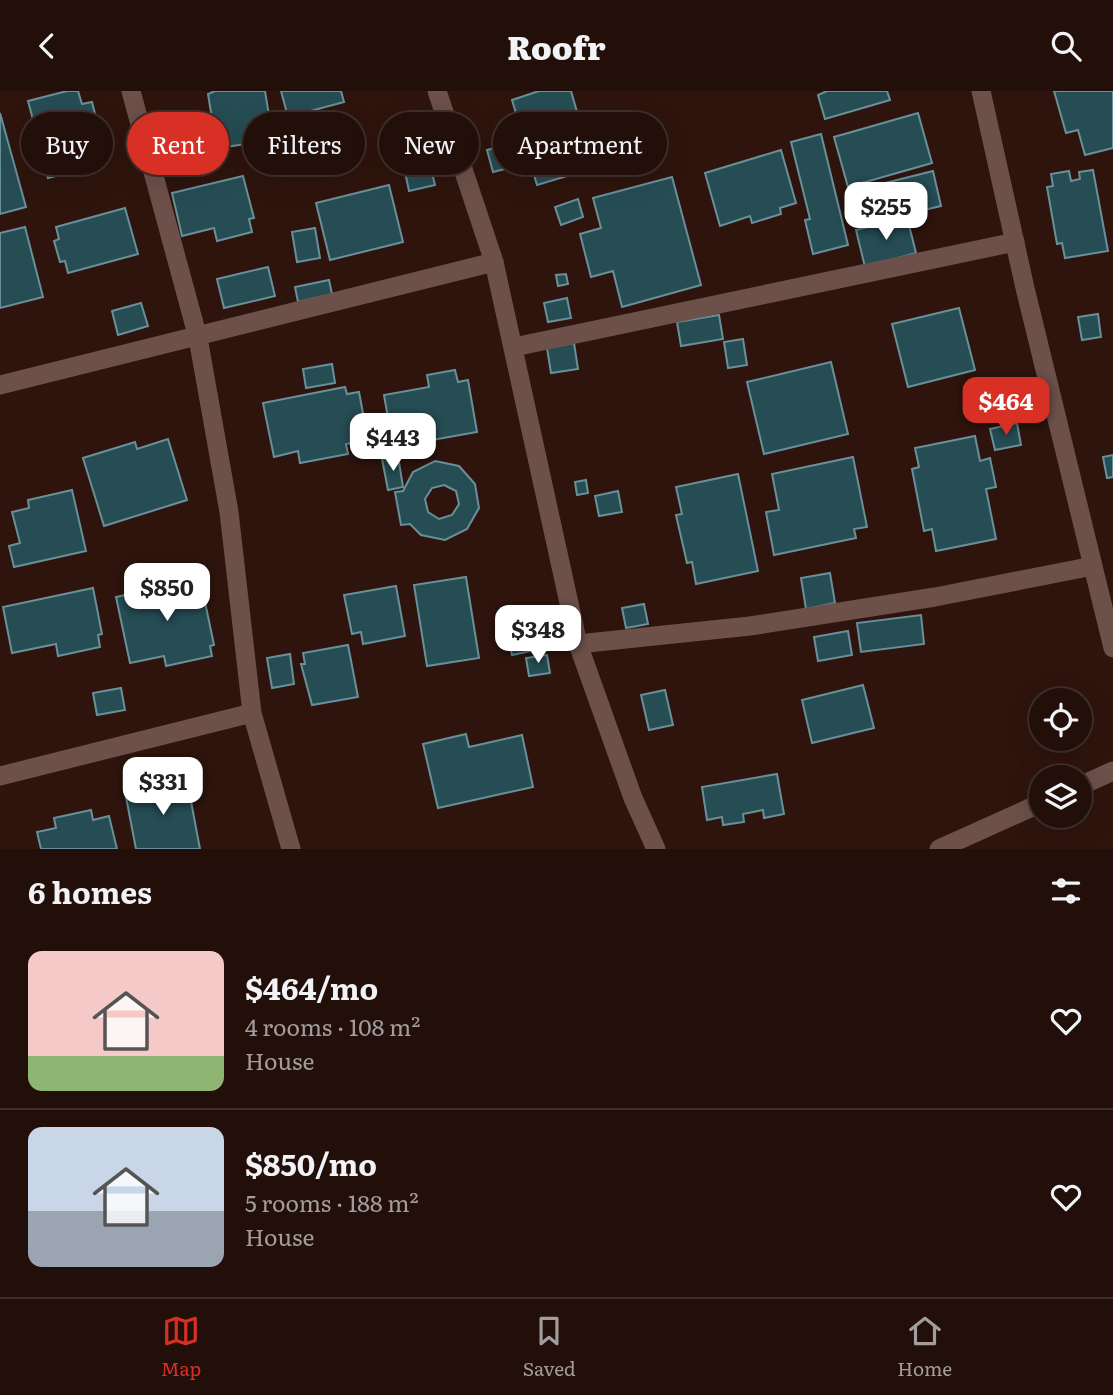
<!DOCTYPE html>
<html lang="en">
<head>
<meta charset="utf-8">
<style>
  :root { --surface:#220f0a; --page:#2e1d18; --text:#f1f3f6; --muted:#a29c9c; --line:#3f2f2b; --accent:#d93025 }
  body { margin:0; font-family:Literata,serif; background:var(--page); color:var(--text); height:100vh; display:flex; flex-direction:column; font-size:26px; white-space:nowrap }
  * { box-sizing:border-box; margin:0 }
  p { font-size:23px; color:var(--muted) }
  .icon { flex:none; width:38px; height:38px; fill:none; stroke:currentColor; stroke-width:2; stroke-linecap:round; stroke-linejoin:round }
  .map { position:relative; height:758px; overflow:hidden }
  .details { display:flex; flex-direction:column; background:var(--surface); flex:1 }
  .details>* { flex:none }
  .banner { position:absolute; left:21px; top:21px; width:700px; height:63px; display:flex; gap:14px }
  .controls { position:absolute; left:1029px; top:597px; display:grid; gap:14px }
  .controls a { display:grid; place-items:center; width:63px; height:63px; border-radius:50%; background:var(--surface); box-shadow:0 7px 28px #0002,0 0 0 2px var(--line); font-size:35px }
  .price { position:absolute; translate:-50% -60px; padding:0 16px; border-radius:14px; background:#fff; color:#222; font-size:23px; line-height:46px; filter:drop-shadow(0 2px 4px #0008) }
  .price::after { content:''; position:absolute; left:50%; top:42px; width:21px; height:16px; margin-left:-10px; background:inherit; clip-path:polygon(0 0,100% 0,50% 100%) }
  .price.active { background:var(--accent); color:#fff }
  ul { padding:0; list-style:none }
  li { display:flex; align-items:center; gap:21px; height:175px; padding:0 28px }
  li+li { border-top:2px solid var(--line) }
  li span { display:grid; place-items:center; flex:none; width:196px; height:140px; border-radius:14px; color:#555 }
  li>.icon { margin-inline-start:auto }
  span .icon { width:84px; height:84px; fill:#fffc; stroke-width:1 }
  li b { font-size:30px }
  h2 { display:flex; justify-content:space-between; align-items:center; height:84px; padding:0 28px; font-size:30px }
  .pill { padding:0 24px; border-radius:32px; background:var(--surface); box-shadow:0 7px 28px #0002,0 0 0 2px var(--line); font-size:24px; line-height:63px }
  .pill.active { background:var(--accent); color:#fff }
  header { display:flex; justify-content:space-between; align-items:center; height:91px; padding:0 28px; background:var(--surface); font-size:32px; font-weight:800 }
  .tabs { display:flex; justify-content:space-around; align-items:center; height:98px; border-top:2px solid var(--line); background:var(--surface); font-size:19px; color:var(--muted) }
  .tabs a { display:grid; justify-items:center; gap:4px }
  .tabs .active { color:var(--accent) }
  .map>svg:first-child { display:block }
  .building { fill:#264c54; stroke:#699099; stroke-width:2; fill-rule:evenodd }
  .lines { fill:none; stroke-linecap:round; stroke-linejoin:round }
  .minor { stroke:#6c5049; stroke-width:19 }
</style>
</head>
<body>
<header><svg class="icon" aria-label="back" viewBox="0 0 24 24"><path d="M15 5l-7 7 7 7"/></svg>Roofr<svg class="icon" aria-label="search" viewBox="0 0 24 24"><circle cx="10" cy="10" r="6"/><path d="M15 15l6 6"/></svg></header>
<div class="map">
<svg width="1113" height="758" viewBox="0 0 1113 758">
  <rect width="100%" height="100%" fill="#2e140d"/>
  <g class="building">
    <path d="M67,0H78L82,13L92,11L103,54L93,57L98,74L48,87L44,71L33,73L24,39L35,36L28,10Z"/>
    <path d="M215,0H265L273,49L225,56L222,38L214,40L208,3Z"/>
    <path d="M281,0H341L344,11L288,26Z"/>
    <path d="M539,0H571L577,21L566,25L574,51L588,47L597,76L537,94L528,64L538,61L531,36L521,39L512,9Z"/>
    <path d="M827,0H887L890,9L825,28L818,4Z"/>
    <path d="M1054,0H1113V57L1085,64L1078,39L1066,42Z"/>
    <path d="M0,22L26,116L0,123Z"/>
    <path d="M918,22L932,72L848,96L834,46Z"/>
    <path d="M821,43L848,154L813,163L805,129L810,128L791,51Z"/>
    <path d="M507,54L513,76L493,81L487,59Z"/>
    <path d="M781,59L796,112L780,117L781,123L752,132L750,125L720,135L705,82Z"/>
    <path d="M427,61L435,94L409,100L402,67Z"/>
    <path d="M1093,79L1108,160L1065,167L1062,152L1057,153L1047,96L1053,95L1051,83L1069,80L1071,90L1080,88L1079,81Z"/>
    <path d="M933,80L941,115L857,135L849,101Z"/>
    <path d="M243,85L254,127L249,128L252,141L217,150L214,137L182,145L172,102Z"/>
    <path d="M672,86L701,194L622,216L613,180L591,186L580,143L601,137L593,107Z"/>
    <path d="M389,94L403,151L330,169L316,112Z"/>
    <path d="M578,108L583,126L561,134L555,116Z"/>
    <path d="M125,117L138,163L68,182L65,170L60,171L54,150L59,148L56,136Z"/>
    <path d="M907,126L916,162L865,176L856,139Z"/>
    <path d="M25,136L43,206L0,217V142Z"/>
    <path d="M315,137L320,167L297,171L292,141Z"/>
    <path d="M268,176L275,205L224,217L217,188Z"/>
    <path d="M566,183L568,193L558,195L556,184Z"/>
    <path d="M329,189L332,203L298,211L295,196Z"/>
    <path d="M567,207L571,227L548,231L544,212Z"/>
    <path d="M141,212L148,235L118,244L112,220Z"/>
    <path d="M959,217L975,279L908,296L892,233Z"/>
    <path d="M1098,223L1101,246L1082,249L1078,226Z"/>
    <path d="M719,224L723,248L681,255L677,231Z"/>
    <path d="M743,248L747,274L728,277L724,251Z"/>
    <path d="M574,252L578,278L551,282L547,257Z"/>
    <path d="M831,271L848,343L764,363L747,291Z"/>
    <path d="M332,273L335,292L306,297L303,278Z"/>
    <path d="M455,279L458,291L468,289L477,341L393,356L384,304L429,296L427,284Z"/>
    <path d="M345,296L347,303L359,301L368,349L346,353L348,363L300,372L298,360L274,366L263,312Z"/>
    <path d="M1017,332L1021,354L995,359L990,338Z"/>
    <path d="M975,345L980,370L990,367L996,396L986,398L996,448L936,460L932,438L924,440L912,378L919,376L915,357Z"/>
    <path d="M168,348L187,409L104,435L83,367L135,351L137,358Z"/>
    <path d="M1113,364V386L1107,387L1103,366Z"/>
    <path d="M398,365L403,396L388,399L382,368Z"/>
    <path d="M853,366L867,436L854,438L856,447L774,464L766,421L779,419L772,383Z"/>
    <path d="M435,370L459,375L475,393L479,417L467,438L445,449L421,444L410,433L401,434L395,401L403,400L413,381ZM444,394L456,400L459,413L452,424L439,428L428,421L425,408L432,397Z"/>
    <path d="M738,383L758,480L696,493L692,471L687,472L676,424L682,423L676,396Z"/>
    <path d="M586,389L588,402L577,404L575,391Z"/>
    <path d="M72,399L86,460L14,476L9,455L20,452L12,421L29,417L28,409Z"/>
    <path d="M618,400L622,421L599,425L595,405Z"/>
    <path d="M830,482L835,512L806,518L801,487Z"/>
    <path d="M466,486L479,567L427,575L414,494Z"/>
    <path d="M200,487L214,554L210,555L212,565L166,575L164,565L130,572L116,506Z"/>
    <path d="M396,495L405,545L363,553L361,541L352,543L344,504Z"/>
    <path d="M93,497L102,543L98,544L100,556L58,565L56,553L12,562L3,516Z"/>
    <path d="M644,513L648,533L626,537L622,517Z"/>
    <path d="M538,524L545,557L512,564L505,532Z"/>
    <path d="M921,524L924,553L861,561L857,532Z"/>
    <path d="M848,540L852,564L818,570L814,546Z"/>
    <path d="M348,554L358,606L312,614L301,573H305L303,562Z"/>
    <path d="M290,563L294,593L272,597L267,567Z"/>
    <path d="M547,564L550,582L529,585L526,567Z"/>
    <path d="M863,594L874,637L812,652L802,609Z"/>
    <path d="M121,597L125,619L97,624L93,602Z"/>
    <path d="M665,599L673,634L649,639L641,604Z"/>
    <path d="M466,643L469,656L522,644L533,696L438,717L423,653Z"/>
    <path d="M777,683L784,723L764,727L763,719L743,723L744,731L723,734L722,726L707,729L702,696Z"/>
    <path d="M187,689L200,758H136L125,701Z"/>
    <path d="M91,719L93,729L109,725L117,758H41L37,741L56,737L54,727Z"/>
  </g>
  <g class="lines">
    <g class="minor">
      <path d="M131,0L198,247L229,421L252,622L291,758"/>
      <path d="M437,0L494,171L578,553L633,707L656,758"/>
      <path d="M981,0L1025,197L1113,557"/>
      <path d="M514,256L1015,151"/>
      <path d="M0,294L494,171"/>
      <path d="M578,553L750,535L935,506L1093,475"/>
      <path d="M0,685L252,622"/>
      <path d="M1080,695L1113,680"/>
      <path d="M939,758L1041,712"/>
    </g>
  </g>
</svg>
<div class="controls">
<a><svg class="icon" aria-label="locate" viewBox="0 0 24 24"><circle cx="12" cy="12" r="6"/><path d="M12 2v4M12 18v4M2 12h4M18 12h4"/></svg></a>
<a><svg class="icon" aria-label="layers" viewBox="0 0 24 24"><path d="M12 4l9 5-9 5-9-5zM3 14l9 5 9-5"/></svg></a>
</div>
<b class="price" style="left:886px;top:151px">$255</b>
<b class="price active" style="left:1006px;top:346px">$464</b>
<b class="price" style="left:393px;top:382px">$443</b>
<b class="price" style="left:167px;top:532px">$850</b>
<b class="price" style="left:538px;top:574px">$348</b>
<b class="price" style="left:163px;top:726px">$331</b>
<div class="banner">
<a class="pill">Buy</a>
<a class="pill active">Rent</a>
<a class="pill">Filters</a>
<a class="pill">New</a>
<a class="pill">Apartment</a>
</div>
</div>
<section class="details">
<h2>6 homes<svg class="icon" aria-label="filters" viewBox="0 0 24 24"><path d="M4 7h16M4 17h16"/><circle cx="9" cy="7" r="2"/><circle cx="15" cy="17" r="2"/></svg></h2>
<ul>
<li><span style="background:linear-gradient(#f6c9c9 75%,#8fb573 0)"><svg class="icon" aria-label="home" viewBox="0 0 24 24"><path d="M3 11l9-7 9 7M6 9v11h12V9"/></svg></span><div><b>$464/mo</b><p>4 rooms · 108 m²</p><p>House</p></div><svg class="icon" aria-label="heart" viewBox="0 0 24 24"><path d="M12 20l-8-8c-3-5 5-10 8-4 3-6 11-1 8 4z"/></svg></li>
<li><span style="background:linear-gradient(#c9d6e8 60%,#9aa5b1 0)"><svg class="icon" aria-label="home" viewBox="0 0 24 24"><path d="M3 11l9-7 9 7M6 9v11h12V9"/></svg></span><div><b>$850/mo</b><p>5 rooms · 188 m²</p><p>House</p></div><svg class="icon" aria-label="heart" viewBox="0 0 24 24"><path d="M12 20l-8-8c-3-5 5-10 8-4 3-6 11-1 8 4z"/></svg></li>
</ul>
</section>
<nav class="tabs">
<a class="active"><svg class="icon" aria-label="map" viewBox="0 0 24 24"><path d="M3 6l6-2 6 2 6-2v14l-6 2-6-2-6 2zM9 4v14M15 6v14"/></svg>Map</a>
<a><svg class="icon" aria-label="saved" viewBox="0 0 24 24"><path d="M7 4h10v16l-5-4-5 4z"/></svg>Saved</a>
<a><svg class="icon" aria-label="home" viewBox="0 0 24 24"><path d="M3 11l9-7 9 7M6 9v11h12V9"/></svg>Home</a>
</nav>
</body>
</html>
